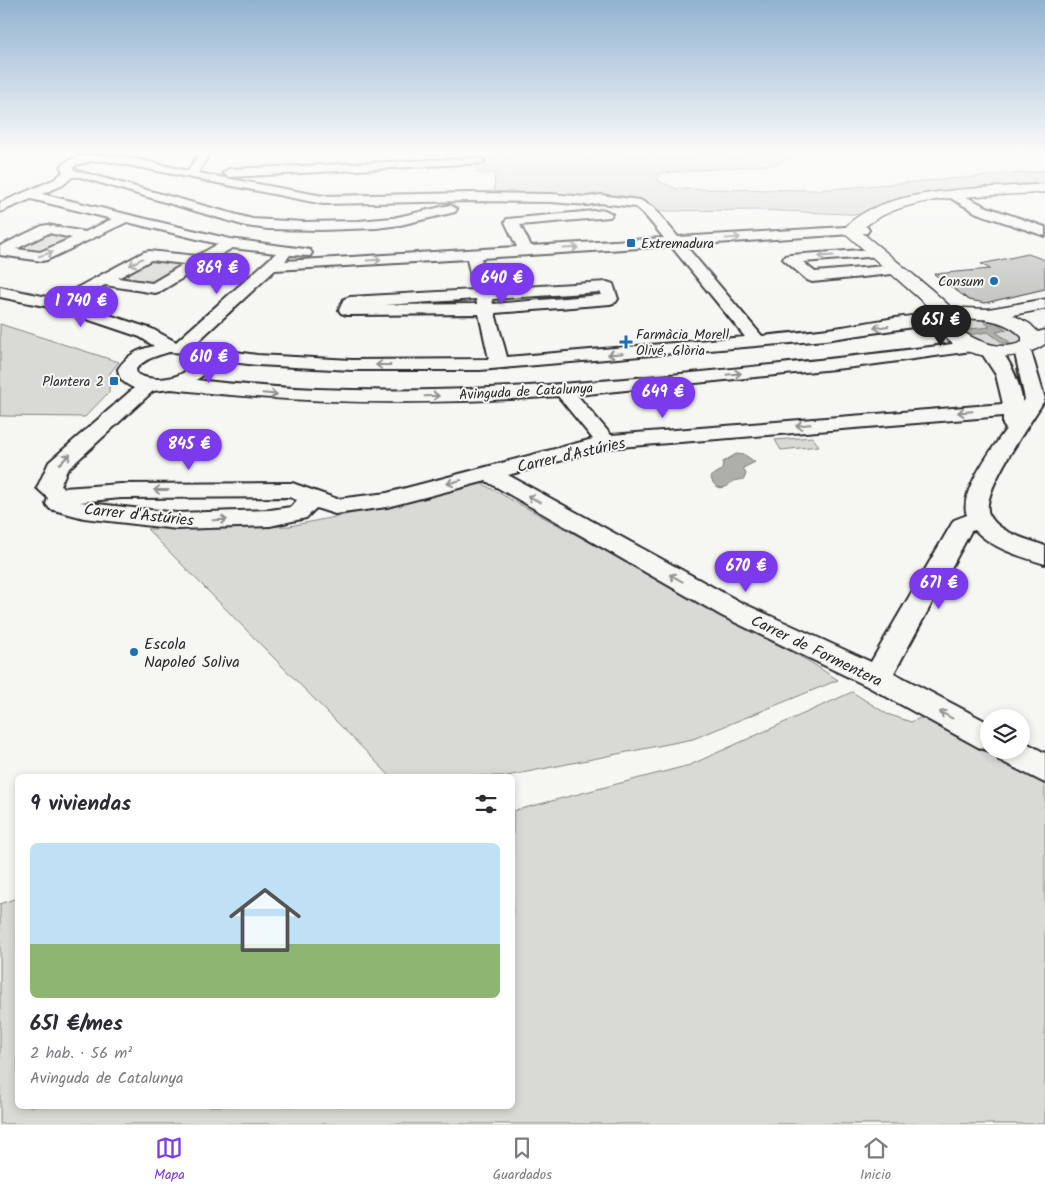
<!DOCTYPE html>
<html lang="es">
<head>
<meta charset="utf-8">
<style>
  :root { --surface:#fff; --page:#f2f2f3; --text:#2b2b33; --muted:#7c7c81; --line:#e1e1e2; --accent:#7c3aed }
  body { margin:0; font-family:Kalam,sans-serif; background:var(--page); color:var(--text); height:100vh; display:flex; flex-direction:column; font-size:19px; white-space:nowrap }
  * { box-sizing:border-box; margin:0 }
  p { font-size:16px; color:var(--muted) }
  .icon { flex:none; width:28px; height:28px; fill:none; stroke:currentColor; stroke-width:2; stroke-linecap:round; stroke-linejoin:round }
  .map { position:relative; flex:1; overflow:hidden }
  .sheet { position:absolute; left:15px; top:774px; width:500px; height:335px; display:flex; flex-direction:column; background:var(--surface); border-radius:8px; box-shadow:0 2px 8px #0003 }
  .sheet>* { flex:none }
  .tools { position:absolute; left:980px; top:709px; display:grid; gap:10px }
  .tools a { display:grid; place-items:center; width:50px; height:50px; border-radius:50%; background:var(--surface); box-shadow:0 2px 8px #0003; font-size:25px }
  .price { position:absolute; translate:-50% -42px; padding:0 11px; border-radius:18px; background:var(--accent); color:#fff; font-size:16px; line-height:32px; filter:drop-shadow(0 1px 2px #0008) }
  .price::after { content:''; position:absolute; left:50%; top:30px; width:15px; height:11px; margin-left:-8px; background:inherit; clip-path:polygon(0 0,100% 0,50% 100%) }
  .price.active { background:#222; color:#fff }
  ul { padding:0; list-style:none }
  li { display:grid; align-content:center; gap:10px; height:265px; padding:0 15px }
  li+li { border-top:1px solid var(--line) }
  li span { display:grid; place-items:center; height:155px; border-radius:8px; color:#555 }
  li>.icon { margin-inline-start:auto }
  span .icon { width:90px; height:90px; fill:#fffc; stroke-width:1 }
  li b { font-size:21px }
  h2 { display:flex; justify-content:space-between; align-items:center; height:60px; padding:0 15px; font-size:21px }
  .tabs { display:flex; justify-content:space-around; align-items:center; height:70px; border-top:1px solid var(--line); background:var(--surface); font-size:14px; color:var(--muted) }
  .tabs a { display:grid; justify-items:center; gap:2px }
  .tabs .active { color:var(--accent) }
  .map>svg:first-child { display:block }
  .green { fill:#d9d9d5; stroke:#828280 }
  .water { fill:#aeaeab; stroke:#7a7a78 }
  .building { fill:#c3c3c0; stroke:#2b2b2b }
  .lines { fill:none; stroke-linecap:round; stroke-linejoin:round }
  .minor-casing { stroke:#2b2b2b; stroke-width:4 }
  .tertiary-casing { stroke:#2b2b2b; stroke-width:3 }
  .minor { fill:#f6f6f2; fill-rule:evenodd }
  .tertiary { fill:#f6f6f2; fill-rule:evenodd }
  .oneway { stroke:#90908e }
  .poi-dot { fill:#1f6fb2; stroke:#f6f6f2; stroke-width:2 }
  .labels { text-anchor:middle; stroke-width:4; stroke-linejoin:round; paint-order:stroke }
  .far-poi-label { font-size:14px; fill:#2b2b2b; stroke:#f6f6f2; text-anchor:start }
  .far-street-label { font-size:14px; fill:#2b2b2b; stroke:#f6f6f2 }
  .street-label { font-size:16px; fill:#2b2b2b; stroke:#f6f6f2 }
  .poi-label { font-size:16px; fill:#2b2b2b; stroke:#f6f6f2; text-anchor:start }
</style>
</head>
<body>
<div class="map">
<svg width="1045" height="1124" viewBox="0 0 1045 1124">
  <rect width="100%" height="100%" fill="#f6f6f2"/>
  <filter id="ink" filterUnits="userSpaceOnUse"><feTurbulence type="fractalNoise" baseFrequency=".02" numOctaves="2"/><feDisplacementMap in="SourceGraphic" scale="10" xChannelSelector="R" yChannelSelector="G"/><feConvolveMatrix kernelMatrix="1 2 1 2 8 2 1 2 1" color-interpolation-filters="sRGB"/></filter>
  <g filter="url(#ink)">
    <g class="green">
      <path d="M479,153H800L777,164L662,173L656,180L677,189L819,190L1045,171V188L933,198L870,215L758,210L649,211L640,204L494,197L495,173H477Z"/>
      <path d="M50,229L87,236L43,257L1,251Z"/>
      <path d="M149,255L199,261L155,288L104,280Z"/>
      <path d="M964,318L996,319L1022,333V342C997,351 983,344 959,333L955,324Z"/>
      <path d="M0,324L119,362L110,373L109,392L85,417L0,416Z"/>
      <path d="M812,437L819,446L781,450L775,440Z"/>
      <path d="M477,481L810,662L838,680L693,739L507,776H390L147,529L290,526L408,502Z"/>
      <path d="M852,692L887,714L911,722L927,715L1045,781V1124H0V904L17,898L18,1106H512L513,811L690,765Z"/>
    </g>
    <g class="water">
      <path d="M992,320L1007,330L996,332L1011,343H1003L988,332L968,335L961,330L990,327L983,321Z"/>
      <path d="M736,454L745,455L755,462L743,468L746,474L744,479C740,480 735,480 732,482C727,485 730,486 725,487C718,490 711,483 711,476L722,470L723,462Z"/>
    </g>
    <path class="building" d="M1028,254L1045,260V289L985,303L969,300L934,274L990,269L981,264Z"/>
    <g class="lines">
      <defs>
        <g id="minor">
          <path d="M199,153H210L198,173L323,196L471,193L551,194L587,197L600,195L640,200L654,208L678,237L862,226L867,227L869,230L867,233L685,245L762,336C789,333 816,331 842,327C876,322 920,310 953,318L955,322L953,326H920L825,340L480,370H352L257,365L213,360L205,374L196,380C368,400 540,388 712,371C799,362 886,354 972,341L978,342L981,346L978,350L972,351L854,367L577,395L611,435L1003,404L996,375L979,349L982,345C1006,339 1020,385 1023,403L1025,399L1014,349L1017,345L1023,344L1029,345L1045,399C1033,420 979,493 989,514C998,533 1027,539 1045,546V564C1022,557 991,548 975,530L971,531L894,673L989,723V750H993L989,751L978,747L867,686L722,616L486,481L387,507L335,514L316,508L306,518L270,526L177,529L84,518L50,509L46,504L48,498L37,488L49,462L134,388C124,383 119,380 118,369C128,354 138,350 154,346L140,337L54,308L0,297V287L56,299L144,252L149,251L197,256L218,244L127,222L47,260L42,261L0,255V246L42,226L47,225L85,232L112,219L31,199L0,212V203L55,179L63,172L61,167C81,140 159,165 188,171ZM92,161H107L323,204L471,201L551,202L587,205L600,203L636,207L644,214L664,238L531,246L520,225L610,217L612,214L605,210L507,219L505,222L517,247L285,261L290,255L310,256L312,253L310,250L305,249L230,239L42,194L63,185L72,177H80L246,226L268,229L322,230L376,228L400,225L455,212L457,209L450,205L393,218L358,221L304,222L252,219L74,170L73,168L76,165ZM49,233L72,238L40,252L16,249ZM671,246L745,337L507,357L495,313L610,304L616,302L618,299L613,284L607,282L489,289L481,258ZM232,248L276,253L176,342L152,329L72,303L105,285L155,293L161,291ZM467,259L474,290L350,297L344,299L339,310L341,313L347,315L479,314L489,359L352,360L257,355L207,348L195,344L275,270ZM151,260L184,264L152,283L118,278ZM600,292L601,295L493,304L492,299ZM476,299L477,304L385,305ZM169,352L188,353L195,356C193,379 154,384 137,374L136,369C145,358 157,356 169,352ZM171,389C301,404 427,406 558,396L593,439L387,493L337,499L292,483L121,484L64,488L60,486L67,470L153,391ZM1003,416V425L1006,429C993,448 958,493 967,515L954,520L871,662L740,602L508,475L607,448ZM289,497L297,500L291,507L270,510L177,513L80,502L121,498Z"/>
          <path d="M478,158L482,159L484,161L482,163L229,177L223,173L229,169Z"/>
          <path d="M956,192L987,207L1045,227V236L977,213L952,199L950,196Z"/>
          <path d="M875,249L880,250L882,253L880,256L803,262L815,272L897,265L902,267L905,270L902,273L812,282L807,280L783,259L785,256L790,255Z"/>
          <path d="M1021,740L1045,753V783L999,760L994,750H1021Z"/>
        </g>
        <path id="tertiary" d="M1045,184V192C989,198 903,190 860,231L933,291L955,311L964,308L988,309L1045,299V309L1013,315L1030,324L1038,332L1045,330V344C1016,364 960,361 939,330L938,322L941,318L843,231C875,185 993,189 1045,184ZM965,319C986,318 1007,321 1022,337V342C1000,352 975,341 957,328V324Z"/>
      </defs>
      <use href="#minor" class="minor-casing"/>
      <use href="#tertiary" class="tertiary-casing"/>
      <use href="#minor" class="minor"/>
      <use href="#tertiary" class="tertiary"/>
    </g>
    <defs><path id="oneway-shaft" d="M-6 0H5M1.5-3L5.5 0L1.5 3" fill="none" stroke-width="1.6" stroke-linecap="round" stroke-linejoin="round" transform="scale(1.25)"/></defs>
    <g class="oneway">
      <use href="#oneway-shaft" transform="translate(733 238) rotate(-4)"/>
      <use href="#oneway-shaft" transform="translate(571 248) rotate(-3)"/>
      <use href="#oneway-shaft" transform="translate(46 254) rotate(-17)"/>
      <use href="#oneway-shaft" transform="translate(826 256) rotate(176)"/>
      <use href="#oneway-shaft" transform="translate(374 260) rotate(-3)"/>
      <use href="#oneway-shaft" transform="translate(136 262) rotate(151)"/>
      <use href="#oneway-shaft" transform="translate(881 327) rotate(172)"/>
      <use href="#oneway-shaft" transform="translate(615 354) rotate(175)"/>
      <use href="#oneway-shaft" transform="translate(383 365) rotate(180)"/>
      <use href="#oneway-shaft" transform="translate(734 374) rotate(-6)"/>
      <use href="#oneway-shaft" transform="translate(270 394) rotate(5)"/>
      <use href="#oneway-shaft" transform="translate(432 396) rotate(-2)"/>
      <use href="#oneway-shaft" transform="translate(965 412) rotate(175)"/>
      <use href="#oneway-shaft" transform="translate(803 425) rotate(175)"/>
      <use href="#oneway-shaft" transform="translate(65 459) rotate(-42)"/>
      <use href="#oneway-shaft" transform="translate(454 482) rotate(165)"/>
      <use href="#oneway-shaft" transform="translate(161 490) rotate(180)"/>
      <use href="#oneway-shaft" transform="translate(534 499) rotate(-151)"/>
      <use href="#oneway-shaft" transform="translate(220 520) rotate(-2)"/>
      <use href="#oneway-shaft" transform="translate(676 578) rotate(-151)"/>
      <use href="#oneway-shaft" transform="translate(946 715) rotate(-152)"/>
    </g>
  </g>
  <linearGradient id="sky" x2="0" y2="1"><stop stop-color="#91b2d0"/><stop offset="0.49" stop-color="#fbfbf9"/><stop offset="1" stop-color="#fbfbf9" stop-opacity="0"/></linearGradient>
  <rect width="1045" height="310" fill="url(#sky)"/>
  <g class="poi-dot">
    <rect x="626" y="238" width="10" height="10" rx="2.5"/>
    <circle cx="994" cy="281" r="5"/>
    <path d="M623.5 334.5h5v5h5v5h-5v5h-5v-5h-5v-5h5z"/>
    <rect x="109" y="376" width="10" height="10" rx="2.5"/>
    <circle cx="134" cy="652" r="5"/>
  </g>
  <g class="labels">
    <g class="far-poi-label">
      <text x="641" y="248">Extremadura</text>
      <text x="984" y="286" text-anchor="end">Consum</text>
      <text x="636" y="339">Farmàcia Morell<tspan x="636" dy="16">Olivé, Glòria</tspan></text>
      <text x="104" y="386" text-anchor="end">Plantera 2</text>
    </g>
    <g class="far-street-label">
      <text transform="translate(526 391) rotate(-3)" y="5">Avinguda de Catalunya</text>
    </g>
    <g class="street-label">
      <text transform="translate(571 454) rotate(-13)" y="6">Carrer d'Astúries</text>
      <text transform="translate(139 514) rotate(6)" y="6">Carrer d'Astúries</text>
      <text transform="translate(817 650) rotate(26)" y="6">Carrer de Formentera</text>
    </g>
    <g class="poi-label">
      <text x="144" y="649">Escola<tspan x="144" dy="18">Napoleó Soliva</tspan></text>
    </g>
  </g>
</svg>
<div class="tools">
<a><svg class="icon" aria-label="layers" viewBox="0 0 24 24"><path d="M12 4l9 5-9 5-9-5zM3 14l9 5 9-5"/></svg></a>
</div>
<b class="price" style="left:217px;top:295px">869 €</b>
<b class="price" style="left:502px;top:305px">640 €</b>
<b class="price" style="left:81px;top:328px">1 740 €</b>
<b class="price active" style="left:941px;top:347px">651 €</b>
<b class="price" style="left:209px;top:384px">610 €</b>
<b class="price" style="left:663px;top:419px">649 €</b>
<b class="price" style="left:189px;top:471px">845 €</b>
<b class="price" style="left:746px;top:593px">670 €</b>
<b class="price" style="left:939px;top:610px">671 €</b>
<section class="sheet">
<h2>9 viviendas<svg class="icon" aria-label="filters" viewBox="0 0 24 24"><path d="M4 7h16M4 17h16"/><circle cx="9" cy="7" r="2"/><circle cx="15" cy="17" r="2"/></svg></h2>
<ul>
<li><span style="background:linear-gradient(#bfe0f5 65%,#8fb573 0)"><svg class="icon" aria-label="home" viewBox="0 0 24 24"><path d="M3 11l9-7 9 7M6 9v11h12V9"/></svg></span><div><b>651 €/mes</b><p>2 hab. · 56 m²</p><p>Avinguda de Catalunya</p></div></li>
</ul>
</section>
</div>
<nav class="tabs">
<a class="active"><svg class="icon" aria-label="map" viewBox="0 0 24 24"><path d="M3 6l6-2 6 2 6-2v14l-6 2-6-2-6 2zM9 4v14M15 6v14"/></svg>Mapa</a>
<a><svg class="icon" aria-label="saved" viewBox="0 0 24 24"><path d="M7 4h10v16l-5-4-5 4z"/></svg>Guardados</a>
<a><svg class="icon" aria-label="home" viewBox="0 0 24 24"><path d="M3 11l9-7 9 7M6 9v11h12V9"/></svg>Inicio</a>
</nav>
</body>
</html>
